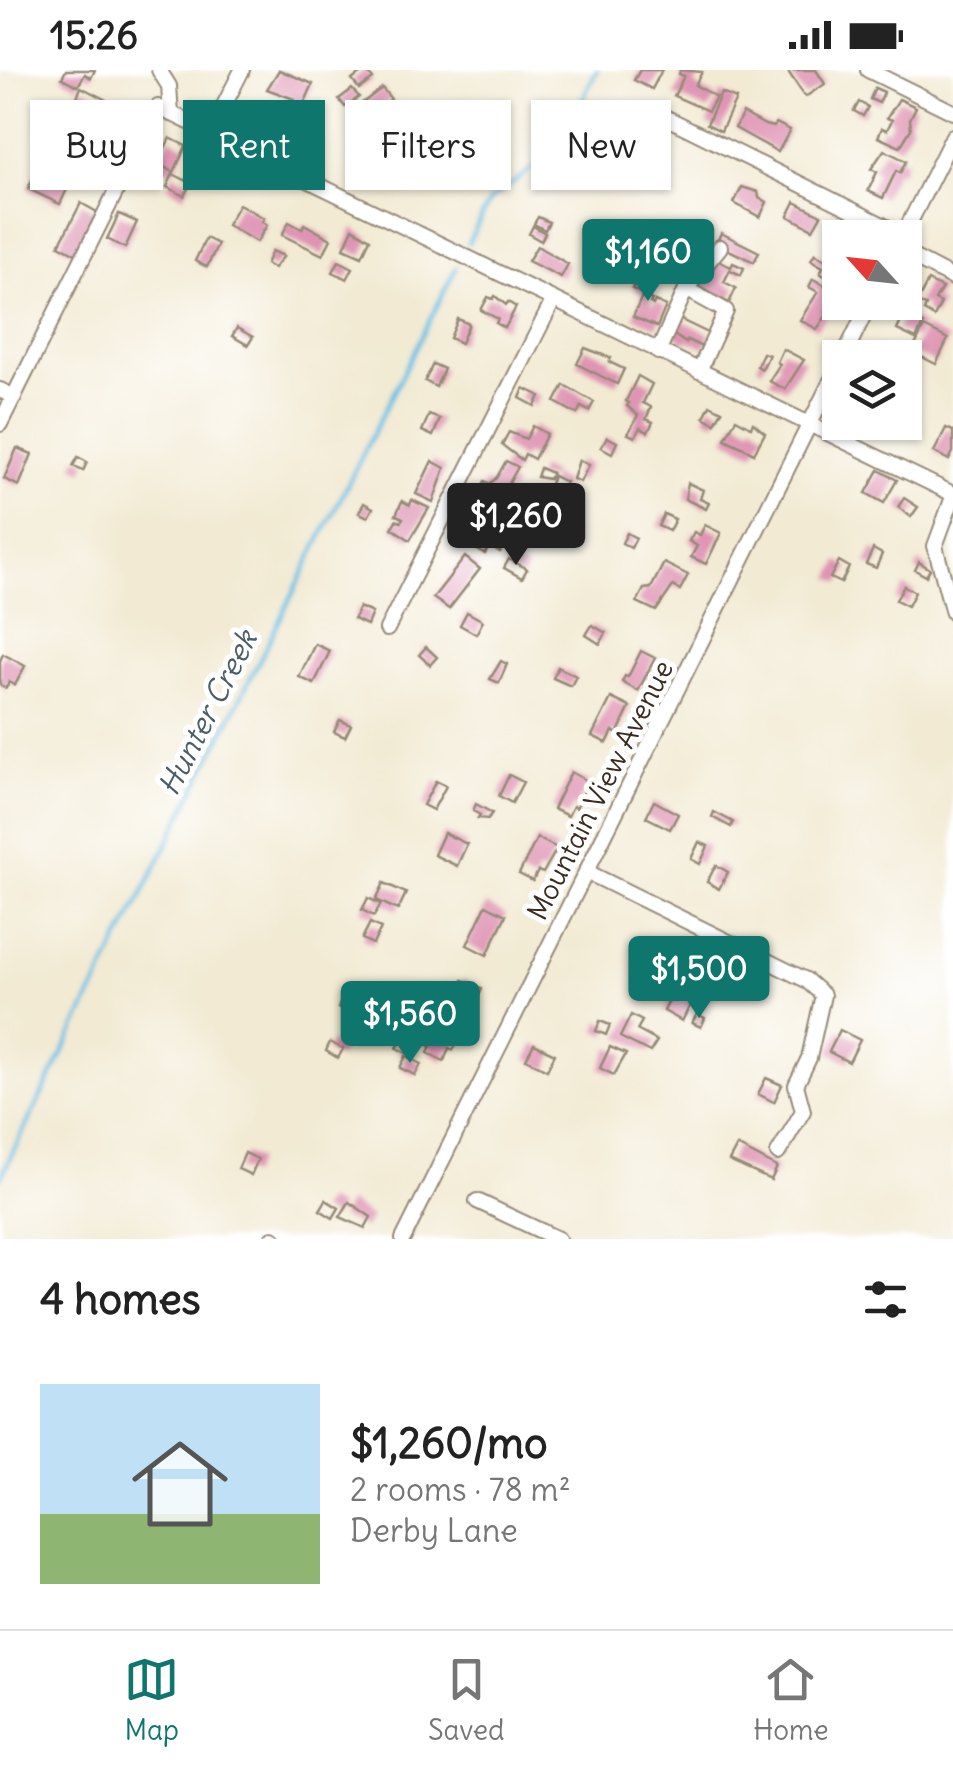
<!DOCTYPE html>
<html lang="en">
<head>
<meta charset="utf-8">
<style>
  :root { --surface:#fff; --page:#f2f2f2; --text:#222; --muted:#767676; --line:#e0e0e0; --accent:#0f766e }
  body { margin:0; font-family:Delius,sans-serif; background:var(--page); color:var(--text); height:100vh; display:flex; flex-direction:column; font-size:38px; white-space:nowrap }
  * { box-sizing:border-box; margin:0 }
  p { font-size:32px; color:var(--muted) }
  .icon { flex:none; width:55px; height:55px; fill:none; stroke:currentColor; stroke-width:2; stroke-linecap:round; stroke-linejoin:round }
  .map { position:relative; height:1169px; overflow:hidden }
  .details { display:flex; flex-direction:column; background:var(--surface); flex:1 }
  .details>* { flex:none }
  .hud { position:absolute; left:30px; top:30px; width:895px; height:90px; display:flex; gap:20px }
  .needle { width:65px; rotate:297deg }
  .fabs { position:absolute; left:822px; top:150px; display:grid; gap:20px }
  .fabs a { display:grid; place-items:center; width:100px; height:100px; border-radius:0px; background:var(--surface); box-shadow:0 2px 8px #0004; font-size:50px }
  .price { position:absolute; translate:-50% -85px; padding:0 22px; border-radius:10px; background:var(--accent); color:#fff; font-size:32px; line-height:65px; filter:drop-shadow(0 2px 5px #0008) }
  .price::after { content:''; position:absolute; left:50%; top:60px; width:30px; height:22px; margin-left:-15px; background:inherit; clip-path:polygon(0 0,100% 0,50% 100%) }
  .price.active { background:#222; color:#fff }
  ul { padding:0; list-style:none }
  li { display:flex; align-items:center; gap:30px; height:250px; padding:0 40px }
  li+li { border-top:2px solid var(--line) }
  li span { display:grid; place-items:center; flex:none; width:280px; height:200px; border-radius:0px; color:#555 }
  li>.icon { margin-inline-start:auto }
  span .icon { width:120px; height:120px; fill:#fffc; stroke-width:1 }
  li b { font-size:42px }
  h2 { display:flex; justify-content:space-between; align-items:center; height:120px; padding:0 40px; font-size:42px }
  .pill { padding:0 35px; border-radius:0px; background:var(--surface); box-shadow:0 2px 8px #0004; font-size:35px; line-height:90px }
  .pill.active { background:var(--accent); color:#fff }
  .status { display:flex; justify-content:space-between; align-items:center; height:70px; padding:0 50px; background:var(--surface); direction:ltr }
  .status svg { height:28px; fill:currentColor }
  .menu { display:flex; justify-content:space-around; align-items:center; height:140px; border-top:2px solid var(--line); background:var(--surface); font-size:28px; color:var(--muted) }
  .menu a { display:grid; justify-items:center; gap:5px }
  .menu .active { color:var(--accent) }
  .map>svg:first-child { display:block }
  .lines { fill:none; stroke-linecap:round; stroke-linejoin:round }
  .stream { stroke:#66bee3; stroke-width:4 }
  .building { fill:#df94b3 }
  .minor-casing { stroke:#968a78; stroke-width:18 }
  .minor { stroke:#fff; stroke-width:14 }
  .labels { text-anchor:middle; stroke-width:10; stroke-linejoin:round; paint-order:stroke }
  .street-label { font-size:28px; fill:#3b2a1e; stroke:#fff }
  .water-label { font-size:30px; font-style:italic; fill:#4a5e63; stroke:#fff }
</style>
</head>
<body>
<div class="status"><b>15:26</b><svg viewBox="0 0 49 12"><path d="M0 12V9h3v3zM5 12V6h3v6zM10 12V3h3v9zM15 12V0h3v12zM26 1h20v11H26zM47 4h2v5h-2z"/></svg></div>
<div class="map">
<svg width="953" height="1169" viewBox="0 0 953 1169">
  <rect width="100%" height="100%" fill="#fff"/>
  <filter id="ink" filterUnits="userSpaceOnUse"><feTurbulence type="fractalNoise" baseFrequency=".01" numOctaves="2"/><feDisplacementMap in="SourceGraphic" scale="20" xChannelSelector="R" yChannelSelector="G"/><feConvolveMatrix kernelMatrix="1 2 1 2 8 2 1 2 1" color-interpolation-filters="sRGB"/></filter>
  <filter id="wash" filterUnits="userSpaceOnUse"><feTurbulence type="fractalNoise" baseFrequency=".0048" numOctaves="4" result="noise"/><feDisplacementMap in="SourceGraphic" scale="40" xChannelSelector="R" yChannelSelector="G"/><feGaussianBlur stdDeviation="2.25" result="paint"/><feColorMatrix in="noise" values="0 0 0 0 0 0 0 0 0 0 0 0 0 0 0 0 0 1.4 0 .05"/><feComposite in="paint" operator="in"/></filter>
  <g filter="url(#wash)">
    <rect width="100%" height="100%" fill="#f2ead3"/>
    <g class="lines">
      <g class="stream">
        <path d="M468,173L490,130L558,79L597,0"/>
        <path d="M0,1108L456,198"/>
      </g>
    </g>
    <g id="blocks">
      <g class="building">
        <path d="M66,0H95L91,8L85,4L78,16L62,8Z"/>
        <path d="M279,0L313,14L304,34L311,38L306,48L289,40L294,29L267,19Z"/>
        <path d="M365,0L373,9L359,19L352,10Z"/>
        <path d="M640,0H662L652,19L634,10Z"/>
        <path d="M680,0L702,2L695,15L716,27L708,41L674,26L684,6L679,4Z"/>
        <path d="M787,0H816L825,14L805,27Z"/>
        <path d="M81,17L114,34L101,58L71,43Z"/>
        <path d="M382,18L391,29L374,42L371,39L367,42L361,34Z"/>
        <path d="M875,18L884,22L879,33L870,29Z"/>
        <path d="M352,19L359,27L345,37L339,29Z"/>
        <path d="M721,23L736,29L721,61L707,54Z"/>
        <path d="M899,29L916,37L910,49L911,59L900,77L878,67L882,58L887,60L892,50L887,48Z"/>
        <path d="M859,32L868,37L863,46L854,41Z"/>
        <path d="M743,43L765,55L774,57L776,53L790,60L778,82L735,58Z"/>
        <path d="M170,68L186,76L174,102L157,94Z"/>
        <path d="M884,80L906,91L900,103L896,101L883,128L868,121L877,102L871,99Z"/>
        <path d="M44,85L76,100L60,134L28,119Z"/>
        <path d="M173,104L191,113L184,126L167,117Z"/>
        <path d="M742,117L758,122L759,127L767,132L760,147L734,133Z"/>
        <path d="M795,132L821,145L813,159L788,146Z"/>
        <path d="M81,133L97,142L76,184L59,175Z"/>
        <path d="M239,134L264,148L262,152L267,155L257,172L227,155Z"/>
        <path d="M119,144L137,152L125,178L107,169Z"/>
        <path d="M854,146L870,154L864,168H847Z"/>
        <path d="M538,147L549,152L545,160L534,154Z"/>
        <path d="M289,152L302,159L304,154L331,169L323,185L282,165Z"/>
        <path d="M533,156L545,163L541,171L529,164Z"/>
        <path d="M353,158L370,169L362,186L344,178Z"/>
        <path d="M721,163L759,182L754,192L716,174Z"/>
        <path d="M206,168L218,174L207,197L195,191Z"/>
        <path d="M537,176L568,194L561,207L528,191Z"/>
        <path d="M272,181L284,186L274,198L266,194Z"/>
        <path d="M815,183L833,195L826,207L820,203L823,197L811,190Z"/>
        <path d="M717,190L731,197L733,193L744,198L741,205L730,200L724,212L736,218L729,233L698,218L704,204L709,206Z"/>
        <path d="M339,191L353,198L347,209L333,202Z"/>
        <path d="M638,206L654,213L648,228L652,230L650,233L653,235L655,231L666,236L657,257L633,247L643,224L632,219Z"/>
        <path d="M813,209L836,221L826,241L829,242L817,259L800,250L818,222L809,217Z"/>
        <path d="M928,211L942,218L935,230L941,233L934,247L924,241L926,236L917,232Z"/>
        <path d="M495,226L506,235L508,232L516,237L505,258L496,253L498,249L481,240L488,227L493,229Z"/>
        <path d="M904,245L923,254L916,269L897,260Z"/>
        <path d="M675,247L710,264L704,278L687,270L686,273L668,261Z"/>
        <path d="M458,249L469,254L461,273L450,268Z"/>
        <path d="M924,257L948,269L936,294L912,282Z"/>
        <path d="M237,258L253,267L248,275L232,266Z"/>
        <path d="M585,278L611,288L609,292L624,299L617,314L577,294Z"/>
        <path d="M783,279L804,290L785,319L769,311L780,294L777,292Z"/>
        <path d="M763,283L769,285L762,299L757,296Z"/>
        <path d="M433,294L444,299L436,317L425,311Z"/>
        <path d="M638,306L652,314L643,333L651,337L646,349L653,352L648,362L640,358L635,367L628,364L638,345L627,336L629,333L626,331Z"/>
        <path d="M564,315L594,332L589,341L581,337L577,344L555,332Z"/>
        <path d="M524,318L540,326L535,336L520,328Z"/>
        <path d="M710,335L722,341L715,353L704,347Z"/>
        <path d="M429,345L440,349L433,366L422,361Z"/>
        <path d="M736,349L751,357L753,353L765,363L754,383L725,369Z"/>
        <path d="M533,356L547,364L534,389L525,384L522,390L502,375L509,362L526,369Z"/>
        <path d="M946,358L953,361V382L949,390L934,382Z"/>
        <path d="M607,367L617,372L612,383L601,377Z"/>
        <path d="M17,378L32,384L19,416L4,409Z"/>
        <path d="M78,387L87,392L83,401L73,396Z"/>
        <path d="M579,390L589,395L580,412L573,409Z"/>
        <path d="M432,391L445,398L433,432L416,424Z"/>
        <path d="M506,391L518,397L509,413L515,416L511,423L506,421L499,434L479,423L485,411L490,414L497,407Z"/>
        <path d="M540,398L552,403L549,409L537,407Z"/>
        <path d="M879,400L897,410L884,433L866,423Z"/>
        <path d="M553,406L566,412L562,420L550,414Z"/>
        <path d="M688,413L703,420L700,429L709,433L706,439L685,429Z"/>
        <path d="M904,428L918,437L911,447L898,437Z"/>
        <path d="M412,430L429,438L410,470L392,458L396,450L401,452L403,448L396,445L402,431L410,435Z"/>
        <path d="M364,433L373,438L368,447L359,443Z"/>
        <path d="M489,441L504,449L497,463L507,469L500,482L489,477L485,484L472,477L479,464L475,461Z"/>
        <path d="M664,444L675,449L669,461L658,456Z"/>
        <path d="M540,449L551,456L547,463L535,457Z"/>
        <path d="M705,455L721,463L706,494L691,487L697,476L689,471L694,462L700,465Z"/>
        <path d="M627,463L636,468L631,478L622,473Z"/>
        <path d="M873,479L882,484L876,498L866,494Z"/>
        <path d="M465,487L480,499L449,539L433,528Z"/>
        <path d="M509,489L527,499L522,508L504,498Z"/>
        <path d="M839,491L849,497L841,513L830,508Z"/>
        <path d="M919,492L930,499L926,506L915,500Z"/>
        <path d="M664,493L688,505L680,520L673,516L656,541L637,532L644,519L651,518Z"/>
        <path d="M904,516L915,522L908,536L896,530Z"/>
        <path d="M359,537L372,543L367,555L354,549Z"/>
        <path d="M467,542L483,551L476,564L460,555Z"/>
        <path d="M592,555L606,563L600,574L586,565Z"/>
        <path d="M315,574L330,581L314,614L299,607Z"/>
        <path d="M426,577L437,587L430,595L419,585Z"/>
        <path d="M641,581L655,588L638,621L622,612L625,606L628,607Z"/>
        <path d="M3,584L25,596L15,615L9,612L6,618L0,615V591Z"/>
        <path d="M501,591L507,594L499,613L490,609Z"/>
        <path d="M558,597L576,606L571,616L553,608Z"/>
        <path d="M611,628L630,637L617,664L613,661L607,673L592,666Z"/>
        <path d="M340,650L351,655L345,667L334,662Z"/>
        <path d="M571,702L589,712L576,738L573,736L568,746L553,739Z"/>
        <path d="M509,705L523,712L512,733L499,726Z"/>
        <path d="M436,711L446,716L433,740L423,735Z"/>
        <path d="M654,731L678,744L670,759L646,747Z"/>
        <path d="M476,734L492,743L488,749L478,748L480,745L473,741Z"/>
        <path d="M714,742L733,752L731,757L712,747Z"/>
        <path d="M444,763L467,774L457,796L434,785Z"/>
        <path d="M537,768L557,778L543,803L538,801L533,811L519,804Z"/>
        <path d="M699,772L708,776L700,794L691,789Z"/>
        <path d="M716,795L728,802L719,819L707,812Z"/>
        <path d="M384,813L406,823L398,840L376,830Z"/>
        <path d="M368,828L381,834L374,846L362,840Z"/>
        <path d="M486,835L506,845L487,885L467,875Z"/>
        <path d="M370,853L381,858L373,874L362,869Z"/>
        <path d="M463,910L482,919L464,958L445,949Z"/>
        <path d="M678,913L697,922L682,951L664,941Z"/>
        <path d="M344,924L355,929L349,943L338,938Z"/>
        <path d="M372,936L391,946L383,962L370,955L372,951L366,948Z"/>
        <path d="M697,944L705,948L701,957L692,953Z"/>
        <path d="M631,945L642,951L637,960L657,971L650,982L620,967Z"/>
        <path d="M600,951L610,955L606,965L596,961Z"/>
        <path d="M429,960L457,973L453,980L449,978L444,991L428,983L431,976L423,972Z"/>
        <path d="M840,960L860,970L849,992L829,982Z"/>
        <path d="M403,968L416,975L411,985L397,978Z"/>
        <path d="M330,972L343,979L338,988L326,981Z"/>
        <path d="M534,974L555,984L547,1000L526,989Z"/>
        <path d="M610,977L626,984L614,1005L600,998Z"/>
        <path d="M406,986L421,994L415,1005L400,998Z"/>
        <path d="M766,1008L782,1015L774,1032L758,1024Z"/>
        <path d="M737,1076L777,1097L771,1110L729,1091Z"/>
        <path d="M245,1083L258,1089L251,1105L238,1099Z"/>
        <path d="M326,1130L339,1138L333,1148L320,1140Z"/>
        <path d="M349,1132L371,1147L365,1158L340,1147Z"/>
      </g>
    </g>
  </g>
  <g filter="url(#ink)">
    <use href="#blocks" fill-opacity="0" stroke="#968a78" stroke-width="2.5"/>
    <g class="lines">
      <defs>
        <g id="minor">
          <path d="M159,0L169,16L171,44"/>
          <path d="M868,0L953,42"/>
          <path d="M661,45L903,165"/>
          <path d="M210,63L242,0"/>
          <path d="M902,168L953,66"/>
          <path d="M905,183L953,208"/>
          <path d="M686,219L720,177"/>
          <path d="M658,282L686,219L726,241L699,301"/>
          <path d="M843,288L870,232"/>
          <path d="M0,320L14,327"/>
          <path d="M0,354L158,37L953,424"/>
          <path d="M953,427L935,476L953,543"/>
          <path d="M387,559L553,231"/>
          <path d="M587,802L806,910L823,925L809,988L796,1015L803,1041L778,1083"/>
          <path d="M477,1131L558,1169"/>
          <path d="M273,1169V1168"/>
          <path d="M403,1169L840,293"/>
        </g>
      </defs>
      <use href="#minor" class="minor-casing"/>
      <use href="#minor" class="minor"/>
    </g>
  </g>
  <g class="labels">
    <g class="street-label">
      <text transform="translate(600 720) rotate(-63)" y="10">Mountain View Avenue</text>
    </g>
    <g class="water-label">
      <text transform="translate(208 643) rotate(-63)" y="10">Hunter Creek</text>
    </g>
  </g>
</svg>
<div class="fabs">
<a><svg class="needle" viewBox="-14 -14 28 28"><path d="M0-13l5 13h-10z" fill="#e53935"/><path d="M0 13l5-13h-10z" fill="#767676"/></svg></a>
<a><svg class="icon" aria-label="layers" viewBox="0 0 24 24"><path d="M12 4l9 5-9 5-9-5zM3 14l9 5 9-5"/></svg></a>
</div>
<b class="price" style="left:648px;top:234px">$1,160</b>
<b class="price active" style="left:516px;top:498px">$1,260</b>
<b class="price" style="left:699px;top:951px">$1,500</b>
<b class="price" style="left:410px;top:996px">$1,560</b>
<div class="hud">
<a class="pill">Buy</a>
<a class="pill active">Rent</a>
<a class="pill">Filters</a>
<a class="pill">New</a>
</div>
</div>
<section class="details">
<h2>4 homes<svg class="icon" aria-label="filters" viewBox="0 0 24 24"><path d="M4 7h16M4 17h16"/><circle cx="9" cy="7" r="2"/><circle cx="15" cy="17" r="2"/></svg></h2>
<ul>
<li><span style="background:linear-gradient(#bfe0f5 65%,#8fb573 0)"><svg class="icon" aria-label="home" viewBox="0 0 24 24"><path d="M3 11l9-7 9 7M6 9v11h12V9"/></svg></span><div><b>$1,260/mo</b><p>2 rooms · 78 m²</p><p>Derby Lane</p></div></li>
</ul>
</section>
<nav class="menu">
<a class="active"><svg class="icon" aria-label="map" viewBox="0 0 24 24"><path d="M3 6l6-2 6 2 6-2v14l-6 2-6-2-6 2zM9 4v14M15 6v14"/></svg>Map</a>
<a><svg class="icon" aria-label="saved" viewBox="0 0 24 24"><path d="M7 4h10v16l-5-4-5 4z"/></svg>Saved</a>
<a><svg class="icon" aria-label="home" viewBox="0 0 24 24"><path d="M3 11l9-7 9 7M6 9v11h12V9"/></svg>Home</a>
</nav>
</body>
</html>
